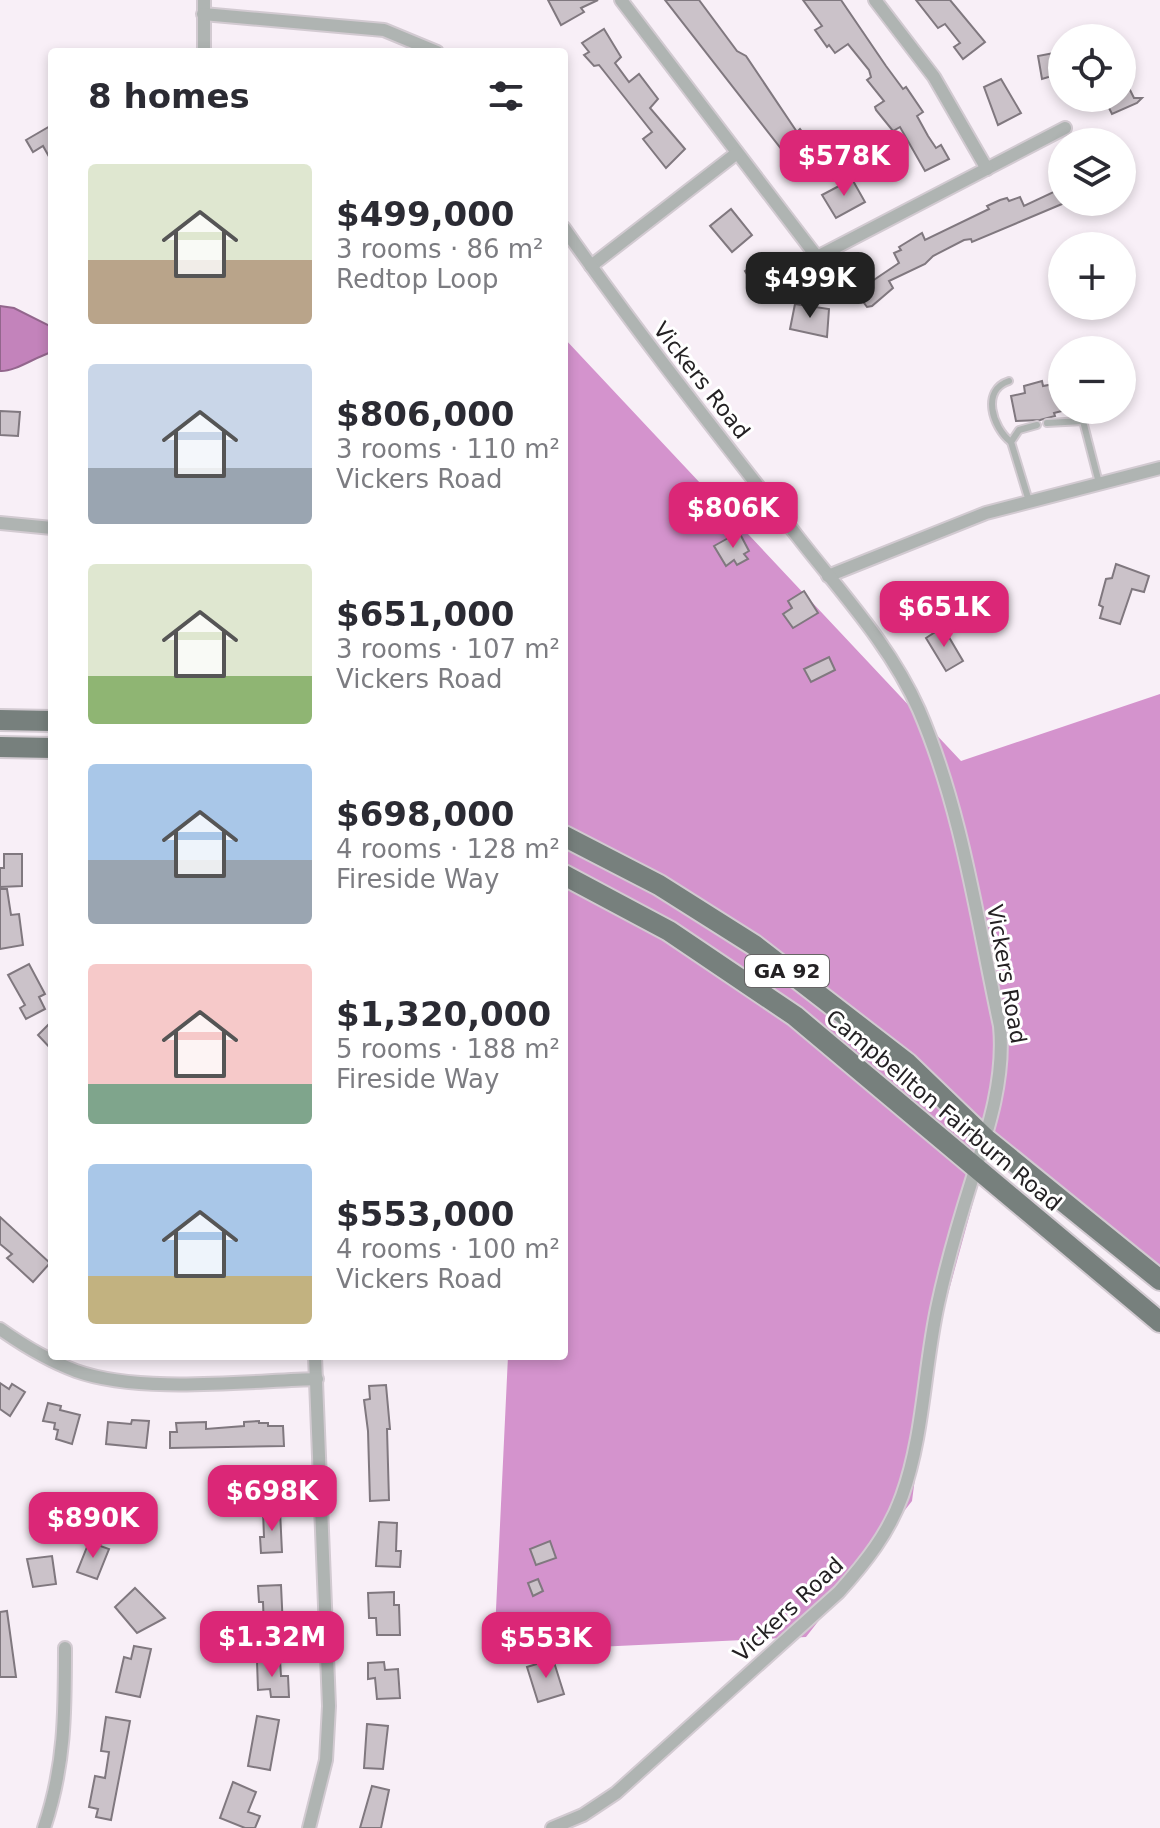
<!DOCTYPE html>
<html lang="en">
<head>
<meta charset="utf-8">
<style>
  :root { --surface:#fff; --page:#f7f7f7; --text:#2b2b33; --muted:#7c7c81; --accent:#db2777 }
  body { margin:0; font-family:"DejaVu Sans",sans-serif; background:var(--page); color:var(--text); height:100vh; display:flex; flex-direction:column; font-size:30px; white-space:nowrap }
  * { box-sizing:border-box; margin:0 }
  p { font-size:26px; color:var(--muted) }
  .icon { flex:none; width:44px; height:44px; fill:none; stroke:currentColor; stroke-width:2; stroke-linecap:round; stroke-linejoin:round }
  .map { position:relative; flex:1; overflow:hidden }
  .sheet { position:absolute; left:48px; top:48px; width:520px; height:1312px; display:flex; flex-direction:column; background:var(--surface); border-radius:8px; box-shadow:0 4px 12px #0003 }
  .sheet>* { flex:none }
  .buttons { position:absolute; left:1048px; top:24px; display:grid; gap:16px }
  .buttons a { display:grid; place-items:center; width:88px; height:88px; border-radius:50%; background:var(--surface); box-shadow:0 4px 12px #0003; font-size:40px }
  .price { position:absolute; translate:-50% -68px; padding:0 18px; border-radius:16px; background:var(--accent); color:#fff; font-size:26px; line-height:52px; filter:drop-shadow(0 2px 4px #0008) }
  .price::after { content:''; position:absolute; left:50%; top:48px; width:24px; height:18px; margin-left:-12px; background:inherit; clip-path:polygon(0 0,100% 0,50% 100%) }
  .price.current { background:#222; color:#fff }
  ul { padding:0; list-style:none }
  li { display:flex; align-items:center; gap:24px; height:200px; padding:0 40px }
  li span { display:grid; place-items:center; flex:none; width:224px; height:160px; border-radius:8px; color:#555 }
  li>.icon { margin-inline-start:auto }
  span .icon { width:96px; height:96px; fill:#fffc; stroke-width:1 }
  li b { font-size:34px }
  h2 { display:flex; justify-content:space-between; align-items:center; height:96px; padding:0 40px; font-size:34px }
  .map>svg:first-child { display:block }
  .forest { fill:#d493cd }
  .water { fill:#c383bb; stroke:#93668d; stroke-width:2 }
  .building { fill:#cbc2c9; stroke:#80787f; stroke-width:2 }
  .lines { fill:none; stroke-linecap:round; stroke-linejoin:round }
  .service-casing { stroke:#d2cad1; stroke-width:10 }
  .minor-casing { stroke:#d2cad1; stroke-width:16 }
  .primary-casing { stroke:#d2cad1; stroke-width:24 }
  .service { stroke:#afb4b2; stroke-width:6 }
  .minor { stroke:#afb4b2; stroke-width:12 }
  .primary { stroke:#77807d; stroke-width:20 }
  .labels { text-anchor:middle; stroke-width:6; stroke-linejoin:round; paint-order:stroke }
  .shield { fill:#fff; stroke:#666465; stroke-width:2 }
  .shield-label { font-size:20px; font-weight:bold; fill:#242123 }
  .street-label { font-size:22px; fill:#242123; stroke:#fff }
</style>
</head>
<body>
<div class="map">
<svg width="1160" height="1828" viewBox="0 0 1160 1828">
  <rect width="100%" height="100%" fill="#f8eff7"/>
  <path class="forest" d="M564,338L961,761L1160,694V1290L989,1144L931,1356L912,1501L806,1637L494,1652L508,1356H564Z"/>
  <path class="water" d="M0,306L14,308L52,327V352C35,357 15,372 0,371Z"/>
  <g class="building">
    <path d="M548,0H598L581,8L584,12L561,25Z"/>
    <path d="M665,0H699L737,51L746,56L797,132L800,129L822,158L800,173Z"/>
    <path d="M803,0H841L886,66L903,89L906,87L923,112L917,116L928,136L936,148L941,145L949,159L925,171L900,127L893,131L876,110L875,107L884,101L867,80L871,77L869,70L848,44L835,53L829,45L827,47L815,30L822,26Z"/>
    <path d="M916,0H950L985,42L963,59L954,47L960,43L945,24L938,28Z"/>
    <path d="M604,29L621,57L615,63L629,82L639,74L658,99L650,108L685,149L666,168L643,139L652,132L599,65L594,66L584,55L589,52L582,43Z"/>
    <path d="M1059,52H1062V73L1042,79L1038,56Z"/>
    <path d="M1122,74L1134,98H1142L1137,103L1112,114L1104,98H1122Z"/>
    <path d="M1001,79L1021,113L998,125L984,87Z"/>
    <path d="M52,125V162L43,146L33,152L26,140Z"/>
    <path d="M852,179L865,202L836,218L822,195Z"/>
    <path d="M1062,188V204L972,242L971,239L964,240L933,256L925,264L889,281L893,288L872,306L867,307L856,292L899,263L894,253L901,250L899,247L922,233L925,240L989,209L987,206L1000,200L1007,198L1009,201L1020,197L1024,206Z"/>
    <path d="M731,209L752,235L732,252L710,226Z"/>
    <path d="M767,257L785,285L763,300L745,271Z"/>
    <path d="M795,304L829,309L827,337L790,329Z"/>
    <path d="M1042,381L1043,386L1054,384L1055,391L1062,390V411L1054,413L1055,416L1040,420L1016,421L1011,396L1025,393L1024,386Z"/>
    <path d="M0,411L20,412L18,436L0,435Z"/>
    <path d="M739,532L749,551L744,554L748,559L737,565L734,560L726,566L714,546Z"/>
    <path d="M1116,564L1149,576L1144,592L1132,589L1120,624L1100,618L1103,607L1099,605L1106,579L1112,578Z"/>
    <path d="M804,591L818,613L793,628L783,614L792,608L788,601Z"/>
    <path d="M943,627L963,661L946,671L926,638Z"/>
    <path d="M829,657L835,670L811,682L804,669Z"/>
    <path d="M4,854H22V886L0,887V868H4Z"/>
    <path d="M0,889H7L11,915L19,914L23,945L0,949Z"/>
    <path d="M29,964L45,994L39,997L45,1009L26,1019L20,1008L25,1005L8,975Z"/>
    <path d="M52,1021V1050L38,1035Z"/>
    <path d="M0,1217L50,1263L33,1282L7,1258L12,1254L0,1244Z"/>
    <path d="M0,1383L9,1389L12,1384L25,1392L10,1416L0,1409Z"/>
    <path d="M386,1385L390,1429H387L389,1500L370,1501L368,1431L364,1400L370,1399L369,1386Z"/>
    <path d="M48,1403L61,1406L60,1410L80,1415L72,1444L56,1439L58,1430L54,1429L55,1423L43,1421Z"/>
    <path d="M132,1420L149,1421L146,1448L106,1444L108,1422L131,1424Z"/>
    <path d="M259,1421V1423H268V1426H283L284,1446L170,1448V1432H177L176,1423L206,1422V1429L244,1426V1422Z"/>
    <path d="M263,1511H280L282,1552L261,1553L260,1537H264Z"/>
    <path d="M379,1522L397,1523L396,1551H401L400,1567L376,1566Z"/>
    <path d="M550,1541L556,1558L536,1565L530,1549Z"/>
    <path d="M89,1542L109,1549L97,1579L77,1572Z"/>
    <path d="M52,1556L56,1584L33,1587L27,1559Z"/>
    <path d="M538,1579L543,1591L533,1596L528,1583Z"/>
    <path d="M281,1585L283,1628L264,1629L263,1602H259L258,1586Z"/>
    <path d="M135,1588L165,1618L137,1633L115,1607Z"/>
    <path d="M394,1592V1605H399L400,1635H377L376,1618H369L368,1593Z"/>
    <path d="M7,1611L16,1677H0V1612Z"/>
    <path d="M134,1646L151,1649L140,1697L116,1692L124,1657L131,1659Z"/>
    <path d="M553,1659L564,1694L538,1702L527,1667Z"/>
    <path d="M280,1660L281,1676H288L289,1697H271L270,1689L258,1690L257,1661Z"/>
    <path d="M384,1662L385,1670L398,1669L400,1698L377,1699L375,1678L368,1679V1663Z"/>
    <path d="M257,1716L279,1720L270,1770L248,1766Z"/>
    <path d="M106,1717L130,1721L111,1820L96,1817L98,1809L89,1807L95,1776L105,1778L109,1752L101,1751Z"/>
    <path d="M367,1724L388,1726L383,1769L364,1768Z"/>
    <path d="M233,1782L256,1792L248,1812L260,1816L255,1828H245L220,1818Z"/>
    <path d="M372,1786L389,1790L381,1828H360Z"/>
  </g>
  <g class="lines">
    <defs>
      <g id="service">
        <path d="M1009,381C981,390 992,427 1011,442"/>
        <path d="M1047,423L1083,421L1099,483"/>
        <path d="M1029,501L1011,442L1019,430L1037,425"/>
      </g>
      <g id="minor">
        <path d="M204,0V52"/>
        <path d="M621,0L817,257L1065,128"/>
        <path d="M875,0L934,77L987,169"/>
        <path d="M203,14L384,30L437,52"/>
        <path d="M591,266L737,153"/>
        <path d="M0,523L52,528"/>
        <path d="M828,576L986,513L1160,468"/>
        <path d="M0,1329C24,1346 49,1361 76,1371C140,1394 247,1381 317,1379"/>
        <path d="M44,1828C65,1766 65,1713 65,1648"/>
        <path d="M309,1828L326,1760L329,1706L315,1356"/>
        <path d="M552,1828L583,1815L616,1793L839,1592C865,1563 889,1533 902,1496C924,1435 924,1367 938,1304C947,1262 959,1221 972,1180C988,1130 1005,1079 1000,1026C977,920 962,810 919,710C890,644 837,588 794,532C716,432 637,332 564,228"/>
      </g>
      <g id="primary">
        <path d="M0,720L52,721"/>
        <path d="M0,747L52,748"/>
        <path d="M564,836L659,885L754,945L907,1063L986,1139L1160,1280"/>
        <path d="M564,875L669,931L795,1016L1160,1322"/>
      </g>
    </defs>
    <use href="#service" class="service-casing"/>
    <use href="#minor" class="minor-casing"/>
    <use href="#primary" class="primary-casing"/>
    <use href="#service" class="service"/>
    <use href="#minor" class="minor"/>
    <use href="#primary" class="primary"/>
  </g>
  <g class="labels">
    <rect class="shield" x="745" y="955" width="84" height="32" rx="6"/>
    <g class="shield-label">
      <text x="787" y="978">GA 92</text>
    </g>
    <g class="street-label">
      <text transform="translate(702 380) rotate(52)" y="8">Vickers Road</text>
      <text transform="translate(1007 974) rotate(80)" y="8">Vickers Road</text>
      <text transform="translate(944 1110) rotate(40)" y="8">Campbellton Fairburn Road</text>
      <text transform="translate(788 1609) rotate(-43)" y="8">Vickers Road</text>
    </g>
  </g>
</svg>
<div class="buttons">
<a><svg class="icon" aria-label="locate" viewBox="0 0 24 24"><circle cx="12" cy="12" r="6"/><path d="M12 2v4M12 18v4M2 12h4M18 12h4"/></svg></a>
<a><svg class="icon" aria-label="layers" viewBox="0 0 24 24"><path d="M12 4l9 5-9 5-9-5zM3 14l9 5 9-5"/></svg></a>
<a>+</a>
<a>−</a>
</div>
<b class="price" style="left:844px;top:198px">$578K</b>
<b class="price current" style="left:810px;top:320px">$499K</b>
<b class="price" style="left:733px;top:550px">$806K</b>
<b class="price" style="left:944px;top:649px">$651K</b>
<b class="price" style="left:272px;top:1533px">$698K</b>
<b class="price" style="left:93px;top:1560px">$890K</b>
<b class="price" style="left:272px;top:1679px">$1.32M</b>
<b class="price" style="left:546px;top:1680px">$553K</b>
<section class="sheet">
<h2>8 homes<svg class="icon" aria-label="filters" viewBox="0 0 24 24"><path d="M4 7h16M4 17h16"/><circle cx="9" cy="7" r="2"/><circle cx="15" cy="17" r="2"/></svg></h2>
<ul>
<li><span style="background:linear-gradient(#dfe7d0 60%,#b9a48a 0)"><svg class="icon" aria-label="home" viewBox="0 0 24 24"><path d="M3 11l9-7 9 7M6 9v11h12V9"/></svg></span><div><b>$499,000</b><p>3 rooms · 86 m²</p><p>Redtop Loop</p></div></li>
<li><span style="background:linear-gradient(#c9d6e8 65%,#9aa5b1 0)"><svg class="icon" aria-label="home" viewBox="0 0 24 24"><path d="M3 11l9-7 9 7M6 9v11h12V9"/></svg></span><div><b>$806,000</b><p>3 rooms · 110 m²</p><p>Vickers Road</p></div></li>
<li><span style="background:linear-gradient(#dfe7d0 70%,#8fb573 0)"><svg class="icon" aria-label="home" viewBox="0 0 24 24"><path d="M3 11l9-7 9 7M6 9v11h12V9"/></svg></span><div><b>$651,000</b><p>3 rooms · 107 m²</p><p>Vickers Road</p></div></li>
<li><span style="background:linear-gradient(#a9c7e8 60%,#9aa5b1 0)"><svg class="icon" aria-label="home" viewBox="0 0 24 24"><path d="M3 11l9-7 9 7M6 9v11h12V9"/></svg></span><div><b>$698,000</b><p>4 rooms · 128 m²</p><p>Fireside Way</p></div></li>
<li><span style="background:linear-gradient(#f6c9c9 75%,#7fa58c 0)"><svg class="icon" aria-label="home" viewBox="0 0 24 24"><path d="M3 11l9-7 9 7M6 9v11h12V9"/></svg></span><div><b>$1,320,000</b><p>5 rooms · 188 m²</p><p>Fireside Way</p></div></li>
<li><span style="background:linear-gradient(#a9c7e8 70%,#c2b280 0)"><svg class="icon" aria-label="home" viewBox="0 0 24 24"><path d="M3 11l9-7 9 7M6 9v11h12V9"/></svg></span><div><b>$553,000</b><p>4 rooms · 100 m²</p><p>Vickers Road</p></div></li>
</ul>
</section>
</div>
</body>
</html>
